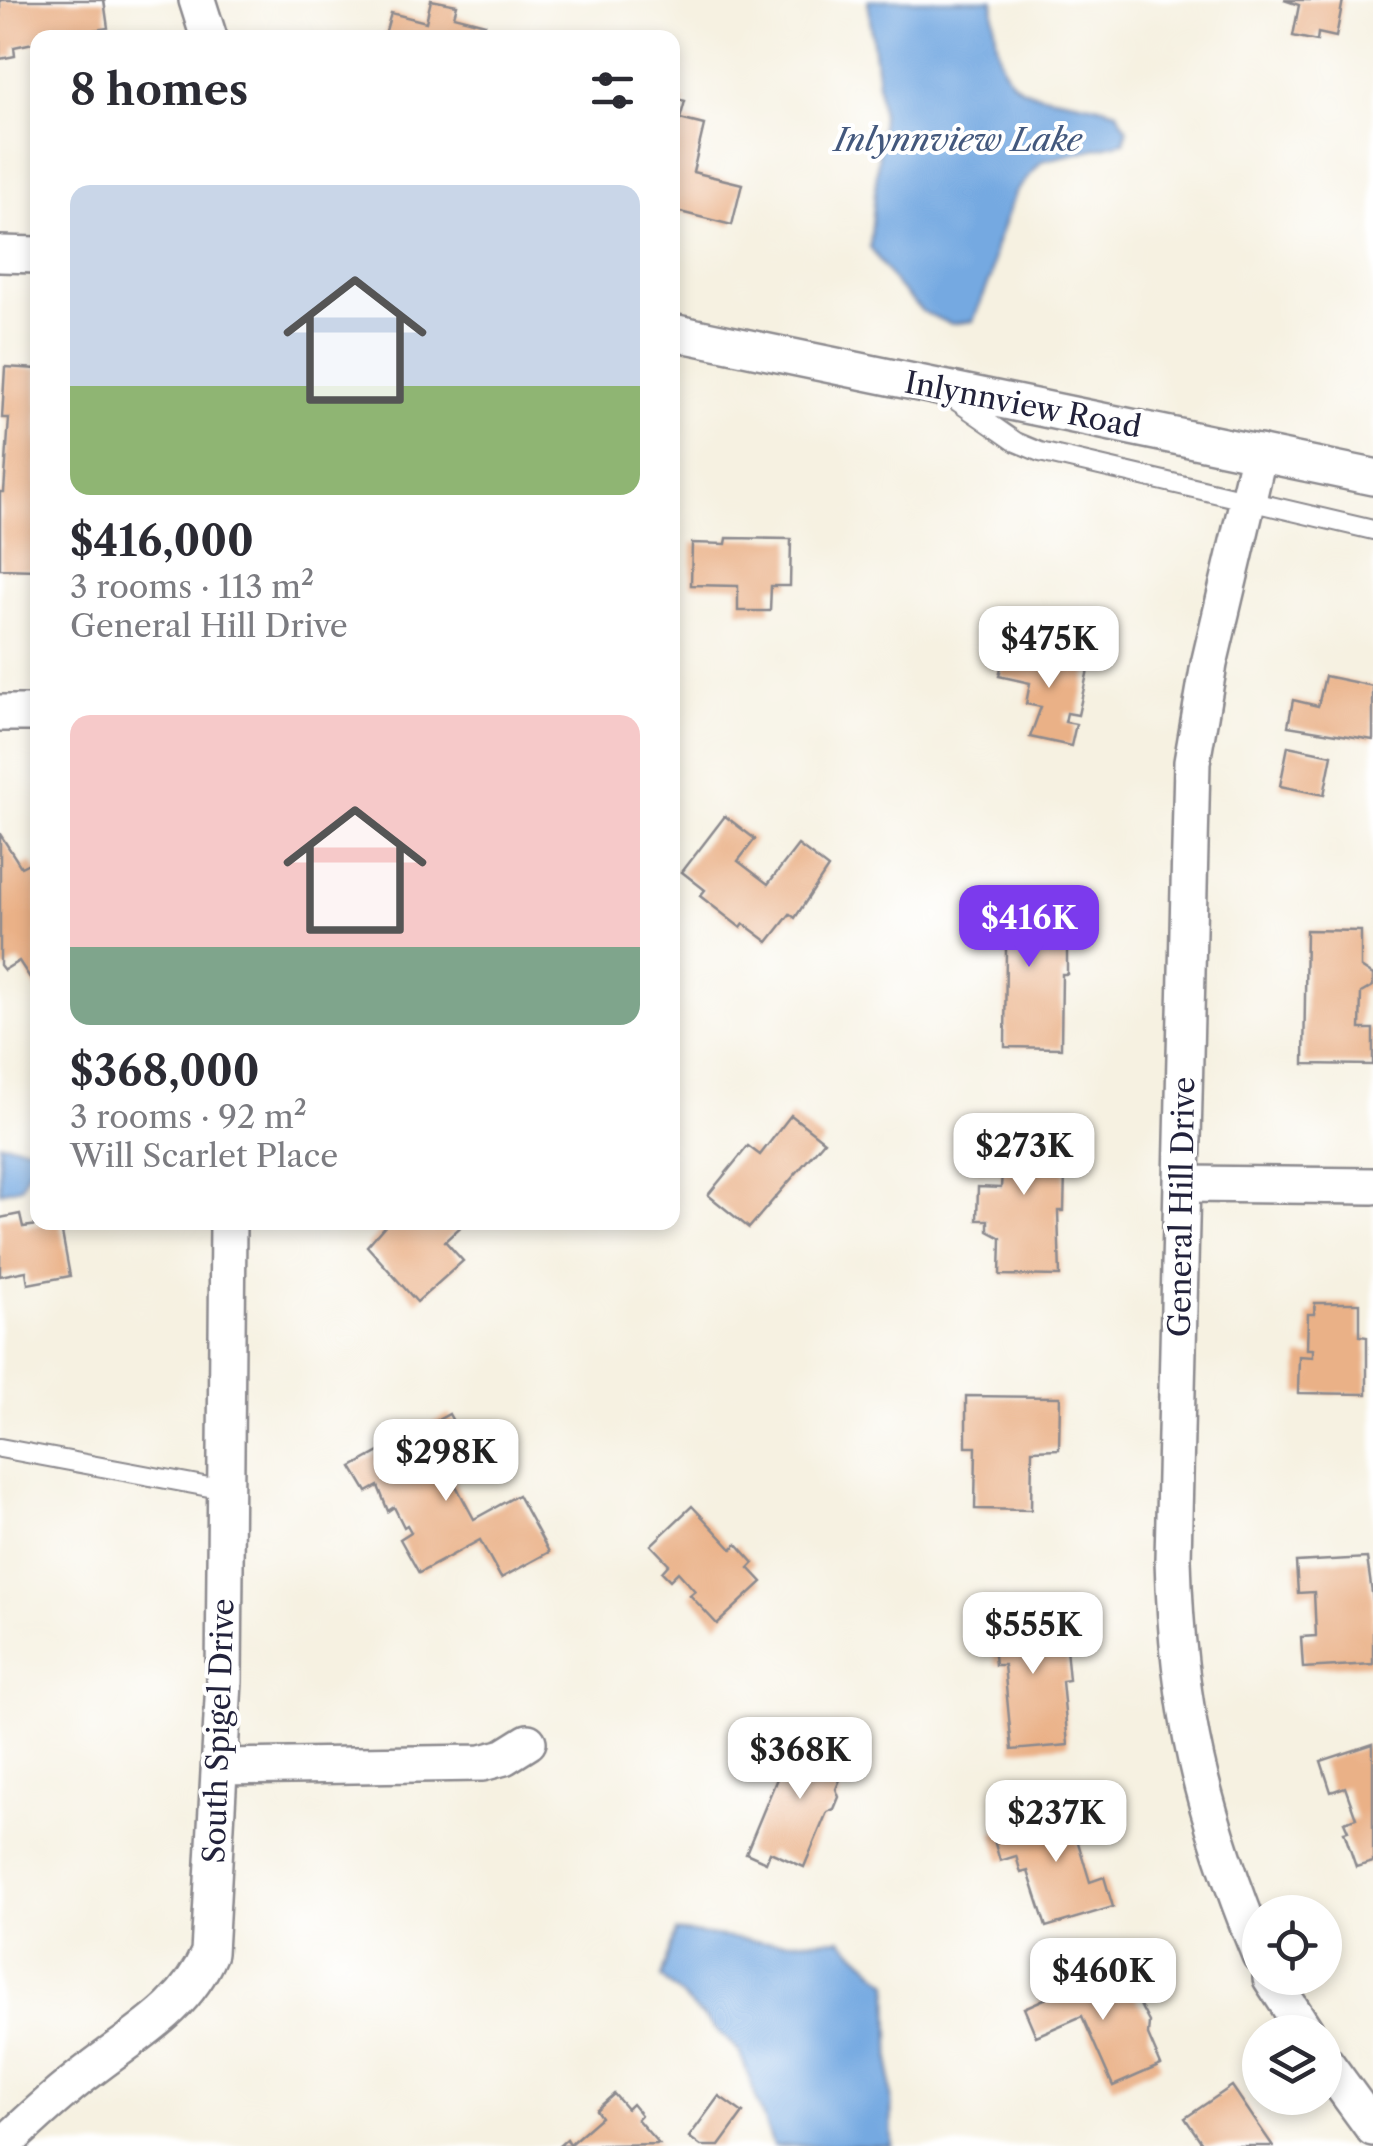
<!DOCTYPE html>
<html lang="en">
<head>
<meta charset="utf-8">
<style>
  :root { --surface:#fff; --page:#f7f7f7; --text:#2b2b33; --muted:#7c7c81; --accent:#7c3aed }
  body { margin:0; font-family:"Libre Caslon Text",serif; background:var(--page); color:var(--text); height:100vh; display:flex; flex-direction:column; font-size:38px; white-space:nowrap }
  * { box-sizing:border-box; margin:0 }
  p { font-size:32px; color:var(--muted) }
  .icon { flex:none; width:55px; height:55px; fill:none; stroke:currentColor; stroke-width:2; stroke-linecap:round; stroke-linejoin:round }
  .map { position:relative; flex:1; overflow:hidden }
  .sheet { position:absolute; left:30px; top:30px; width:650px; height:1200px; display:flex; flex-direction:column; background:var(--surface); border-radius:20px; box-shadow:0 5px 15px #0003 }
  .sheet>* { flex:none }
  .fabs { position:absolute; left:1242px; top:1895px; display:grid; gap:20px }
  .fabs a { display:grid; place-items:center; width:100px; height:100px; border-radius:50%; background:var(--surface); box-shadow:0 5px 15px #0003; font-size:50px }
  .price { position:absolute; translate:-50% -85px; padding:0 22px; border-radius:20px; background:#fff; color:#222; font-size:32px; line-height:65px; filter:drop-shadow(0 2px 5px #0008) }
  .price::after { content:''; position:absolute; left:50%; top:60px; width:30px; height:22px; margin-left:-15px; background:inherit; clip-path:polygon(0 0,100% 0,50% 100%) }
  .price.current { background:var(--accent); color:#fff }
  ul { padding:0; list-style:none }
  li { display:grid; align-content:center; gap:20px; height:530px; padding:0 40px }
  li span { display:grid; place-items:center; height:310px; border-radius:20px; color:#555 }
  li>.icon { margin-inline-start:auto }
  span .icon { width:180px; height:180px; fill:#fffc; stroke-width:1 }
  li b { font-size:42px }
  h2 { display:flex; justify-content:space-between; align-items:center; height:120px; padding:0 40px; font-size:42px }
  .map>svg:first-child { display:block }
  .water { fill:#74a9e1; stroke:#4b668e; stroke-width:2.5 }
  .building { fill:#eab187 }
  .lines { fill:none; stroke-linecap:round; stroke-linejoin:round }
  .service-casing { stroke:#8c8a8e; stroke-width:22 }
  .minor-casing { stroke:#8c8a8e; stroke-width:40 }
  .service { stroke:#fff; stroke-width:18 }
  .minor { stroke:#fff; stroke-width:35 }
  .labels { text-anchor:middle; stroke-width:8; stroke-linejoin:round; paint-order:stroke }
  .street-label { font-size:30px; fill:#22223b; stroke:#fff }
  .water-label { font-size:32px; font-style:italic; fill:#43587d; stroke:#fff }
</style>
</head>
<body>
<div class="map">
<svg width="1373" height="2146" viewBox="0 0 1373 2146">
  <rect width="100%" height="100%" fill="#fff"/>
  <filter id="ink" filterUnits="userSpaceOnUse"><feTurbulence type="fractalNoise" baseFrequency=".01" numOctaves="2"/><feDisplacementMap in="SourceGraphic" scale="20" xChannelSelector="R" yChannelSelector="G"/><feConvolveMatrix kernelMatrix="1 2 1 2 8 2 1 2 1" color-interpolation-filters="sRGB"/></filter>
  <filter id="wash" filterUnits="userSpaceOnUse"><feTurbulence type="fractalNoise" baseFrequency=".0048" numOctaves="4" result="noise"/><feDisplacementMap in="SourceGraphic" scale="40" xChannelSelector="R" yChannelSelector="G"/><feGaussianBlur stdDeviation="2.25" result="paint"/><feColorMatrix in="noise" values="0 0 0 0 0 0 0 0 0 0 0 0 0 0 0 0 0 1.4 0 .05"/><feComposite in="paint" operator="in"/></filter>
  <g filter="url(#wash)">
    <rect width="100%" height="100%" fill="#f6f1e1"/>
    <g class="water">
      <path d="M868,0H993C998,117 1026,83 1117,111L1127,129L1124,142L1042,161L1015,193L995,248L992,275L973,321L951,324L923,312L896,285L870,247L882,117Z"/>
      <path d="M0,1143L38,1148L21,1187L0,1192Z"/>
      <path d="M676,1931L763,1942L841,1939L889,1983L892,2146H773L740,2052L661,1977Z"/>
    </g>
    <g id="blocks">
      <g class="building">
        <path d="M0,0H104L108,28L38,38V42L14,47L15,56L0,59Z"/>
        <path d="M431,0L457,5L454,16L485,24L481,38H384L391,13L426,22Z"/>
        <path d="M1284,0H1343L1336,37L1318,33L1317,41L1293,36L1299,5Z"/>
        <path d="M672,98L685,101L680,119L704,125L693,172L742,184L732,225L672,210Z"/>
        <path d="M5,367L38,369V570L0,569V492H4L9,418H2Z"/>
        <path d="M727,538L791,539L790,586H771L770,611H738V586L691,585L692,543L726,544Z"/>
        <path d="M1006,647L1089,665L1078,715L1067,713L1065,722L1076,724L1071,746L1030,737L1041,707L1026,704L1030,683L999,676Z"/>
        <path d="M1325,676L1373,686V740L1288,726L1293,700L1318,706Z"/>
        <path d="M1288,746L1332,755L1324,795L1280,786Z"/>
        <path d="M725,816L755,839L738,861L768,884L798,845L828,868L795,918L790,914L768,942L744,924L741,928L700,896L705,890L682,872Z"/>
        <path d="M0,834L21,867L31,862L38,873V990L19,961L4,970L0,965Z"/>
        <path d="M977,906L1062,907L1061,938H1067V974H1062L1061,1048L1005,1047L1006,948L976,947Z"/>
        <path d="M1306,930L1361,931V967L1373,975V986L1361,993L1360,1029H1373V1065L1304,1064Z"/>
        <path d="M791,1115L824,1141L749,1228L708,1195L748,1146L760,1155Z"/>
        <path d="M978,1131L1066,1133L1064,1211H1058L1060,1276L1000,1275L1001,1238L988,1231V1220H977L978,1187L1001,1188L1002,1171H978Z"/>
        <path d="M20,1214L23,1227L60,1222L70,1276L28,1284L26,1271L0,1276V1218Z"/>
        <path d="M388,1222H466L445,1241L463,1261L417,1302L367,1246Z"/>
        <path d="M1315,1303H1360V1336L1367,1337V1394L1298,1393L1299,1356L1313,1357V1349H1307L1308,1314H1314Z"/>
        <path d="M966,1396L1060,1397L1059,1449L1032,1450L1031,1510L975,1509L976,1447H966Z"/>
        <path d="M449,1414L465,1443L440,1456L474,1519L518,1495L549,1552L501,1578L480,1540L419,1573L400,1539L411,1532L407,1525L404,1527L394,1507L388,1511L378,1486L367,1492L352,1467Z"/>
        <path d="M692,1506L732,1549L737,1544L754,1563L749,1568L762,1582L717,1624L690,1595L695,1591L678,1572L670,1580L662,1572L669,1564L651,1545Z"/>
        <path d="M1367,1558L1373,1600V1664L1303,1668L1301,1637L1316,1636L1314,1592L1298,1593L1296,1562Z"/>
        <path d="M1055,1612L1057,1637H1065L1069,1680L1062,1681L1068,1745L1012,1750L1004,1665H995L990,1615Z"/>
        <path d="M805,1732L852,1752L836,1789L839,1797L834,1809L827,1812L804,1867L770,1852L766,1862L746,1853L783,1764L790,1768Z"/>
        <path d="M1373,1744V1862L1356,1867L1344,1832L1348,1831L1344,1822L1356,1818L1345,1787L1331,1792L1321,1761Z"/>
        <path d="M1082,1805L1091,1835L1077,1839L1090,1882L1104,1877L1113,1907L1046,1927L1028,1871L1021,1873L1016,1856L1000,1861L992,1833Z"/>
        <path d="M1119,1966L1149,2022L1148,2035L1161,2065L1113,2086L1082,2016L1036,2036L1024,2008Z"/>
        <path d="M1232,2086L1257,2123L1273,2146H1204L1185,2118Z"/>
        <path d="M614,2094L627,2109L632,2104L641,2115L637,2119L659,2144L559,2146L567,2139L570,2144L601,2117L596,2110Z"/>
        <path d="M719,2096L743,2113L719,2146H701L689,2137Z"/>
      </g>
    </g>
  </g>
  <g filter="url(#ink)">
    <use href="#blocks" fill-opacity="0" stroke="#8c8a8e" stroke-width="2.5"/>
    <g class="lines">
      <defs>
        <g id="service">
          <path d="M957,401L1016,442L1040,452L1373,530"/>
          <path d="M0,1448L225,1490"/>
        </g>
        <g id="minor">
          <path d="M197,0L209,38"/>
          <path d="M0,254L38,255"/>
          <path d="M672,332L1373,477"/>
          <path d="M1259,453L1209,664L1192,762L1173,1559C1177,1711 1202,1814 1260,1955"/>
          <path d="M0,713H38"/>
          <path d="M1183,1184L1373,1186"/>
          <path d="M221,1767L482,1763L504,1757L528,1742"/>
          <path d="M1271,1978L1306,2032"/>
          <path d="M1325,2062L1373,2128"/>
          <path d="M3,2146C31,2119 59,2093 90,2070C136,2034 185,2009 209,1953L224,1681L228,1222"/>
        </g>
      </defs>
      <use href="#service" class="service-casing"/>
      <use href="#minor" class="minor-casing"/>
      <use href="#service" class="service"/>
      <use href="#minor" class="minor"/>
    </g>
  </g>
  <g class="labels">
    <g class="street-label">
      <text transform="translate(1023 405) rotate(11)" y="10">Inlynnview Road</text>
      <text transform="translate(1182 1207) rotate(-89)" y="10">General Hill Drive</text>
      <text transform="translate(219 1731) rotate(-88)" y="10">South Spigel Drive</text>
    </g>
    <g class="water-label">
      <text x="958" y="151">Inlynnview Lake</text>
    </g>
  </g>
</svg>
<div class="fabs">
<a><svg class="icon" aria-label="locate" viewBox="0 0 24 24"><circle cx="12" cy="12" r="6"/><path d="M12 2v4M12 18v4M2 12h4M18 12h4"/></svg></a>
<a><svg class="icon" aria-label="layers" viewBox="0 0 24 24"><path d="M12 4l9 5-9 5-9-5zM3 14l9 5 9-5"/></svg></a>
</div>
<b class="price" style="left:1049px;top:691px">$475K</b>
<b class="price current" style="left:1029px;top:970px">$416K</b>
<b class="price" style="left:1024px;top:1198px">$273K</b>
<b class="price" style="left:446px;top:1504px">$298K</b>
<b class="price" style="left:1033px;top:1677px">$555K</b>
<b class="price" style="left:800px;top:1802px">$368K</b>
<b class="price" style="left:1056px;top:1865px">$237K</b>
<b class="price" style="left:1103px;top:2023px">$460K</b>
<section class="sheet">
<h2>8 homes<svg class="icon" aria-label="filters" viewBox="0 0 24 24"><path d="M4 7h16M4 17h16"/><circle cx="9" cy="7" r="2"/><circle cx="15" cy="17" r="2"/></svg></h2>
<ul>
<li><span style="background:linear-gradient(#c9d6e8 65%,#8fb573 0)"><svg class="icon" aria-label="home" viewBox="0 0 24 24"><path d="M3 11l9-7 9 7M6 9v11h12V9"/></svg></span><div><b>$416,000</b><p>3 rooms · 113 m²</p><p>General Hill Drive</p></div></li>
<li><span style="background:linear-gradient(#f6c9c9 75%,#7fa58c 0)"><svg class="icon" aria-label="home" viewBox="0 0 24 24"><path d="M3 11l9-7 9 7M6 9v11h12V9"/></svg></span><div><b>$368,000</b><p>3 rooms · 92 m²</p><p>Will Scarlet Place</p></div></li>
</ul>
</section>
</div>
</body>
</html>
